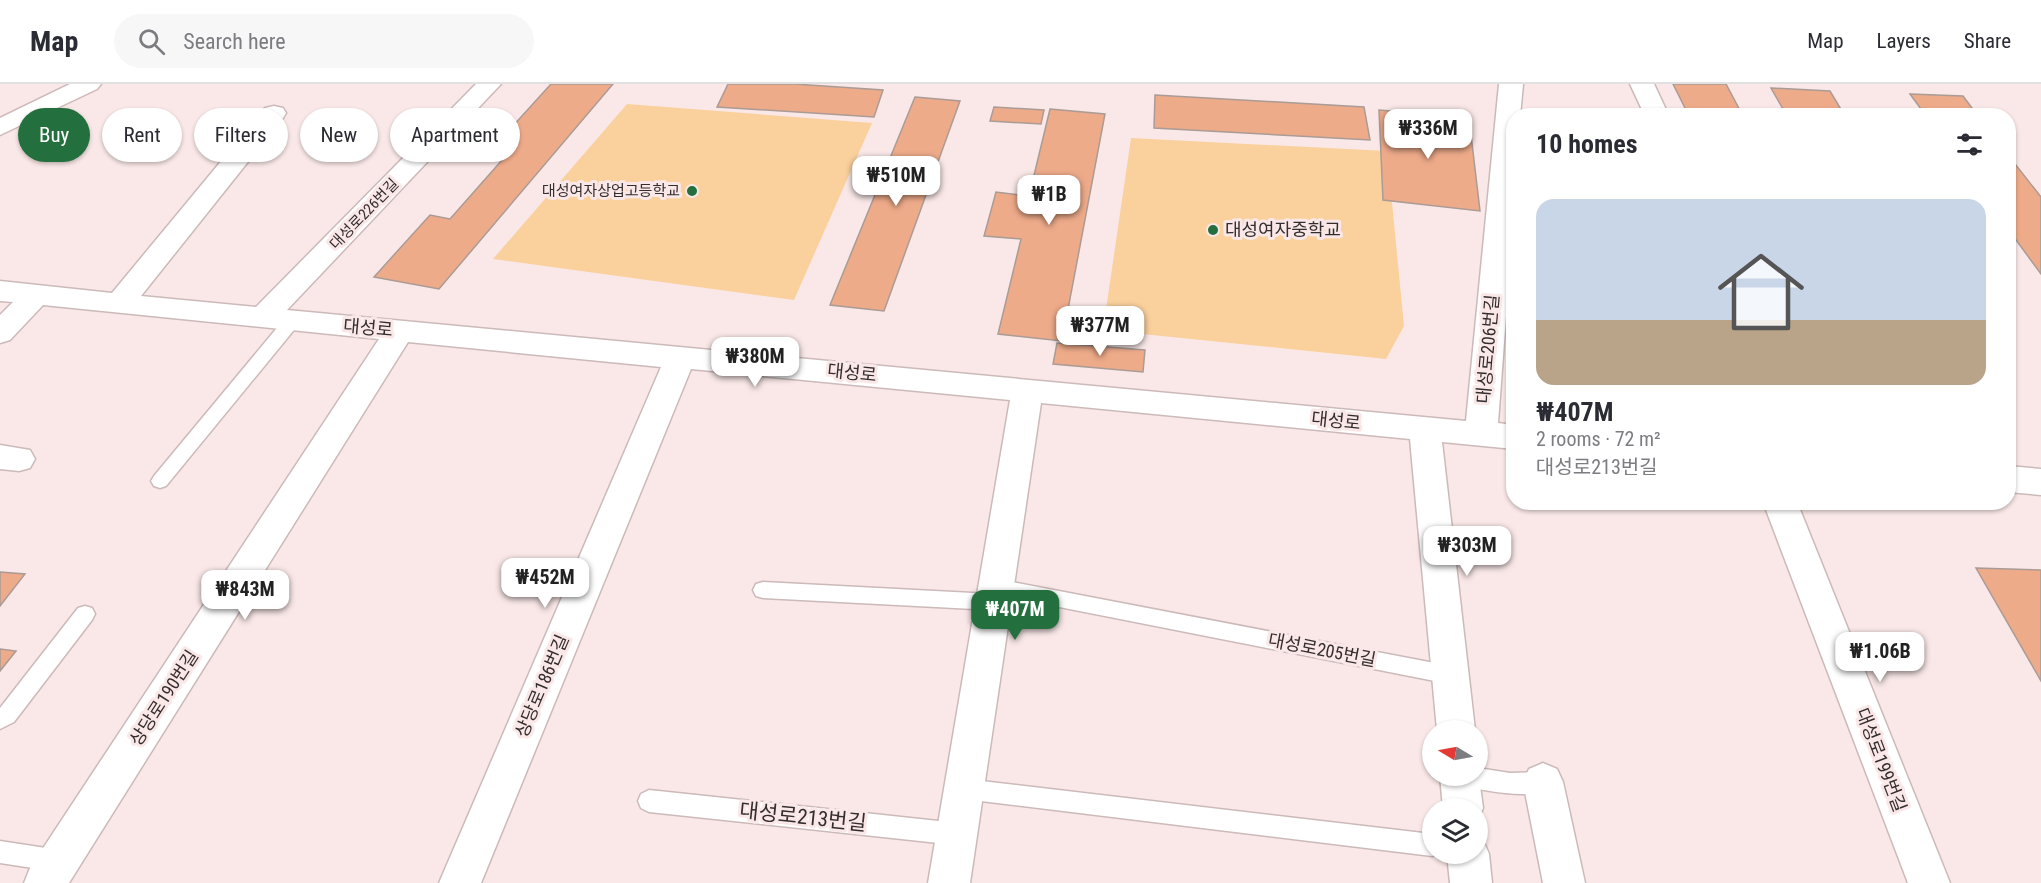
<!DOCTYPE html>
<html lang="en">
<head>
<meta charset="utf-8">
<style>
  :root { --surface:#fff; --page:#f7f7f7; --text:#2b2b33; --muted:#7c7c81; --line:#e1e1e2; --accent:#236f3e }
  body { margin:0; font-family:"Roboto Condensed","Noto Sans KR",sans-serif; background:var(--page); color:var(--text); height:100vh; display:flex; flex-direction:column; font-size:22px; white-space:nowrap }
  * { box-sizing:border-box; margin:0 }
  p { font-size:20px; color:var(--muted) }
  .icon { flex:none; width:33px; height:33px; fill:none; stroke:currentColor; stroke-width:2; stroke-linecap:round; stroke-linejoin:round }
  .map { position:relative; flex:1; overflow:hidden }
  .details { position:absolute; left:1506px; top:24px; width:510px; height:402px; display:flex; flex-direction:column; background:var(--surface); border-radius:24px; box-shadow:0 2px 4px #0004 }
  .details>* { flex:none }
  .top-card { position:absolute; left:18px; top:24px; width:570px; height:54px; display:flex; gap:12px }
  .needle { width:39px; rotate:280deg }
  .tools { position:absolute; left:1422px; top:636px; display:grid; gap:12px }
  .tools a { display:grid; place-items:center; width:66px; height:66px; border-radius:50%; background:var(--surface); box-shadow:0 2px 4px #0004; font-size:30px }
  .price { position:absolute; translate:-50% -51px; padding:0 14px; border-radius:12px; background:#fff; color:#222; font-size:20px; line-height:39px; filter:drop-shadow(0 2px 3px #0008) }
  .price::after { content:''; position:absolute; left:50%; top:36px; width:18px; height:14px; margin-left:-9px; background:inherit; clip-path:polygon(0 0,100% 0,50% 100%) }
  .price.selected { background:var(--accent); color:#fff }
  ul { padding:0; list-style:none }
  li { display:grid; align-content:center; gap:12px; height:318px; padding:0 30px }
  li+li { border-top:2px solid var(--line) }
  li span { display:grid; place-items:center; height:186px; border-radius:18px; color:#555 }
  li>.icon { margin-inline-start:auto }
  span .icon { width:108px; height:108px; fill:#fffc; stroke-width:1 }
  li b { font-size:26px }
  h2 { display:flex; justify-content:space-between; align-items:center; height:72px; padding:0 30px; font-size:26px }
  .pill { padding:0 21px; border-radius:27px; background:var(--surface); box-shadow:0 2px 4px #0004; font-size:21px; line-height:54px }
  .pill.selected { background:var(--accent); color:#fff }
  header { display:flex; align-items:center; gap:36px; box-sizing:border-box; height:84px; padding:0 30px; background:var(--surface); border-bottom:2px solid var(--line) }
  header strong { font-size:28px }
  nav { display:flex; gap:33px; margin-inline-start:auto; font-size:21px }
  .search { width:420px; height:54px; background:var(--page); display:flex; align-items:center; gap:15px; box-sizing:border-box; padding:0 21px; border-radius:33px; color:var(--muted); font-size:22px }
  .map>svg:first-child { display:block }
  .green { fill:#fad19d }
  .building { fill:#eeab8a; stroke:#aa9b95; stroke-width:1.5 }
  .lines { fill:none; stroke-linecap:round; stroke-linejoin:round }
  .lane-casing { stroke:#cbbab9; stroke-width:3 }
  .street-casing { stroke:#cbbab9; stroke-width:3 }
  .lane { fill:#fff; fill-rule:evenodd }
  .street { fill:#fff; fill-rule:evenodd }
  .poi-dot { fill:#236f3e; stroke:#fae8e8; stroke-width:2 }
  .labels { text-anchor:middle; stroke-width:6; stroke-linejoin:round; paint-order:stroke }
  .far-poi-label { font-size:15px; fill:#342d2d; stroke:#fae8e8; text-anchor:end }
  .far-street-label { font-size:15px; fill:#342d2d; stroke:#fae8e8 }
  .poi-label { font-size:18px; fill:#342d2d; stroke:#fae8e8; text-anchor:start }
  .street-label { font-size:18px; fill:#342d2d; stroke:#fae8e8 }
  .near-street-label { font-size:21px; fill:#342d2d; stroke:#fae8e8 }
</style>
</head>
<body>
<header>
<strong>Map</strong>
<div class="search"><svg class="icon" aria-label="search" viewBox="0 0 24 24"><circle cx="10" cy="10" r="6"/><path d="M15 15l6 6"/></svg>Search here</div>
<nav><a>Map</a><a>Layers</a><a>Share</a></nav>
</header>
<div class="map">
<svg width="2041" height="799" viewBox="0 0 2041 799">
  <rect width="100%" height="100%" fill="#fae8e8"/>
  <g class="green">
    <path d="M627,20L872,39L794,216L493,175Z"/>
    <path d="M1131,54L1387,67L1404,242L1386,275L1103,246Z"/>
  </g>
  <g class="building">
    <path d="M551,0H613L439,205L374,193L430,131L450,135L510,67L492,65Z"/>
    <path d="M728,0H794L883,6L874,33L717,23Z"/>
    <path d="M1673,0H1726L1743,32H1689Z"/>
    <path d="M1771,4L1830,7L1845,32H1787Z"/>
    <path d="M1910,10L1963,12L1978,32H1926Z"/>
    <path d="M1155,11L1364,23L1370,56L1154,44Z"/>
    <path d="M915,13L960,17L884,227L830,221Z"/>
    <path d="M994,23L1044,26L1041,40L990,37Z"/>
    <path d="M1050,25L1105,30L1062,257L998,250L1021,155L984,152L996,108L1029,112Z"/>
    <path d="M1379,26L1469,34L1480,127L1383,116Z"/>
    <path d="M2008,71L2041,113V190L2008,145Z"/>
    <path d="M1057,259L1145,266L1143,288L1053,280Z"/>
    <path d="M1976,484L2041,486V597Z"/>
    <path d="M0,488L25,490L0,522Z"/>
    <path d="M0,565L16,567L0,587Z"/>
  </g>
  <g class="lines">
    <defs>
      <g id="lane">
        <path d="M292,232L298,233L300,237L298,241L166,402L160,404L154,402L151,397L154,392L286,233Z"/>
        <path d="M996,495L1450,582L1457,585L1460,591L1457,597L1450,600L998,511L1003,518L1000,524L993,526L763,514L756,512L753,506L756,500L763,498L992,510L986,503L989,497Z"/>
        <path d="M85,522L92,524L95,530L92,536L14,638L0,645V624L78,524Z"/>
        <path d="M1478,684L1510,689L1543,688L1551,691L1554,698L1551,705C1523,716 1488,706 1460,702L1452,699L1449,692H1478Z"/>
        <path d="M964,695L1432,750V770H1438L1432,772L964,715L956,712L953,705L956,698Z"/>
        <path d="M649,706L957,739L965,742L968,750L965,758L957,761L649,728L641,724L638,717L641,710Z"/>
        <path d="M0,757L59,766L67,769L70,777L67,785L59,788L0,779Z"/>
      </g>
      <g id="street">
        <path d="M70,0H101L97,5L0,51V34Z"/>
        <path d="M476,0H501L287,226L1466,337L1499,0H1523L1520,32H1514V126L1498,339L1514,341V365L1442,358L1475,646H1437L1410,355L1041,319L970,799H928L1010,316L691,285L481,799H439L661,283L408,258L69,799H24L30,784L379,255L43,221L10,256L0,259V231L13,218L0,217V197L112,209L265,24L274,22L283,24L286,29L283,34L141,212L256,223Z"/>
        <path d="M1630,0H1654L1669,32H1645Z"/>
        <path d="M0,361L30,366L35,375L30,384L19,387L0,385Z"/>
        <path d="M2008,382L2041,385V411L2008,408Z"/>
        <path d="M1763,418H1797L1950,799H1908Z"/>
        <path d="M1543,679L1557,685L1563,698L1585,799H1543L1523,698L1529,685Z"/>
        <path d="M1478,687L1483,724L1478,737V724H1443L1440,692H1478Z"/>
        <path d="M1478,753L1483,756L1489,770L1492,799H1450L1447,770H1478Z"/>
      </g>
    </defs>
    <use href="#lane" class="lane-casing"/>
    <use href="#street" class="street-casing"/>
    <use href="#lane" class="lane"/>
    <use href="#street" class="street"/>
  </g>
  <g class="poi-dot">
    <circle cx="692" cy="107" r="6"/>
    <circle cx="1213" cy="146" r="6"/>
  </g>
  <g class="labels">
    <g class="far-poi-label">
      <text x="680" y="112">대성여자상업고등학교</text>
    </g>
    <g class="far-street-label">
      <text transform="translate(364 130) rotate(-46)" y="5">대성로226번길</text>
    </g>
    <g class="poi-label">
      <text x="1225" y="152">대성여자중학교</text>
    </g>
    <g class="street-label">
      <text transform="translate(368 244) rotate(5)" y="6">대성로</text>
      <text transform="translate(1488 265) rotate(-85)" y="6">대성로206번길</text>
      <text transform="translate(852 289) rotate(6)" y="6">대성로</text>
      <text transform="translate(1336 337) rotate(6)" y="6">대성로</text>
      <text transform="translate(1322 566) rotate(11)" y="6">대성로205번길</text>
      <text transform="translate(542 602) rotate(-67)" y="6">상당로186번길</text>
      <text transform="translate(164 614) rotate(-57)" y="6">상당로190번길</text>
      <text transform="translate(1881 676) rotate(69)" y="6">대성로199번길</text>
    </g>
    <g class="near-street-label">
      <text transform="translate(803 733) rotate(6)" y="7">대성로213번길</text>
    </g>
  </g>
</svg>
<div class="tools">
<a><svg class="needle" viewBox="-14 -14 28 28"><path d="M0-13l5 13h-10z" fill="#e53935"/><path d="M0 13l5-13h-10z" fill="#7c7c81"/></svg></a>
<a><svg class="icon" aria-label="layers" viewBox="0 0 24 24"><path d="M12 4l9 5-9 5-9-5zM3 14l9 5 9-5"/></svg></a>
</div>
<b class="price" style="left:1428px;top:76px">₩336M</b>
<b class="price" style="left:896px;top:123px">₩510M</b>
<b class="price" style="left:1049px;top:142px">₩1B</b>
<b class="price" style="left:1100px;top:273px">₩377M</b>
<b class="price" style="left:755px;top:304px">₩380M</b>
<b class="price" style="left:1467px;top:493px">₩303M</b>
<b class="price" style="left:545px;top:525px">₩452M</b>
<b class="price" style="left:245px;top:537px">₩843M</b>
<b class="price selected" style="left:1015px;top:557px">₩407M</b>
<b class="price" style="left:1880px;top:599px">₩1.06B</b>
<div class="top-card">
<a class="pill selected">Buy</a>
<a class="pill">Rent</a>
<a class="pill">Filters</a>
<a class="pill">New</a>
<a class="pill">Apartment</a>
</div>
<section class="details">
<h2>10 homes<svg class="icon" aria-label="filters" viewBox="0 0 24 24"><path d="M4 7h16M4 17h16"/><circle cx="9" cy="7" r="2"/><circle cx="15" cy="17" r="2"/></svg></h2>
<ul>
<li><span style="background:linear-gradient(#c9d6e8 65%,#b9a48a 0)"><svg class="icon" aria-label="home" viewBox="0 0 24 24"><path d="M3 11l9-7 9 7M6 9v11h12V9"/></svg></span><div><b>₩407M</b><p>2 rooms · 72 m²</p><p>대성로213번길</p></div></li>
</ul>
</section>
</div>
</body>
</html>
